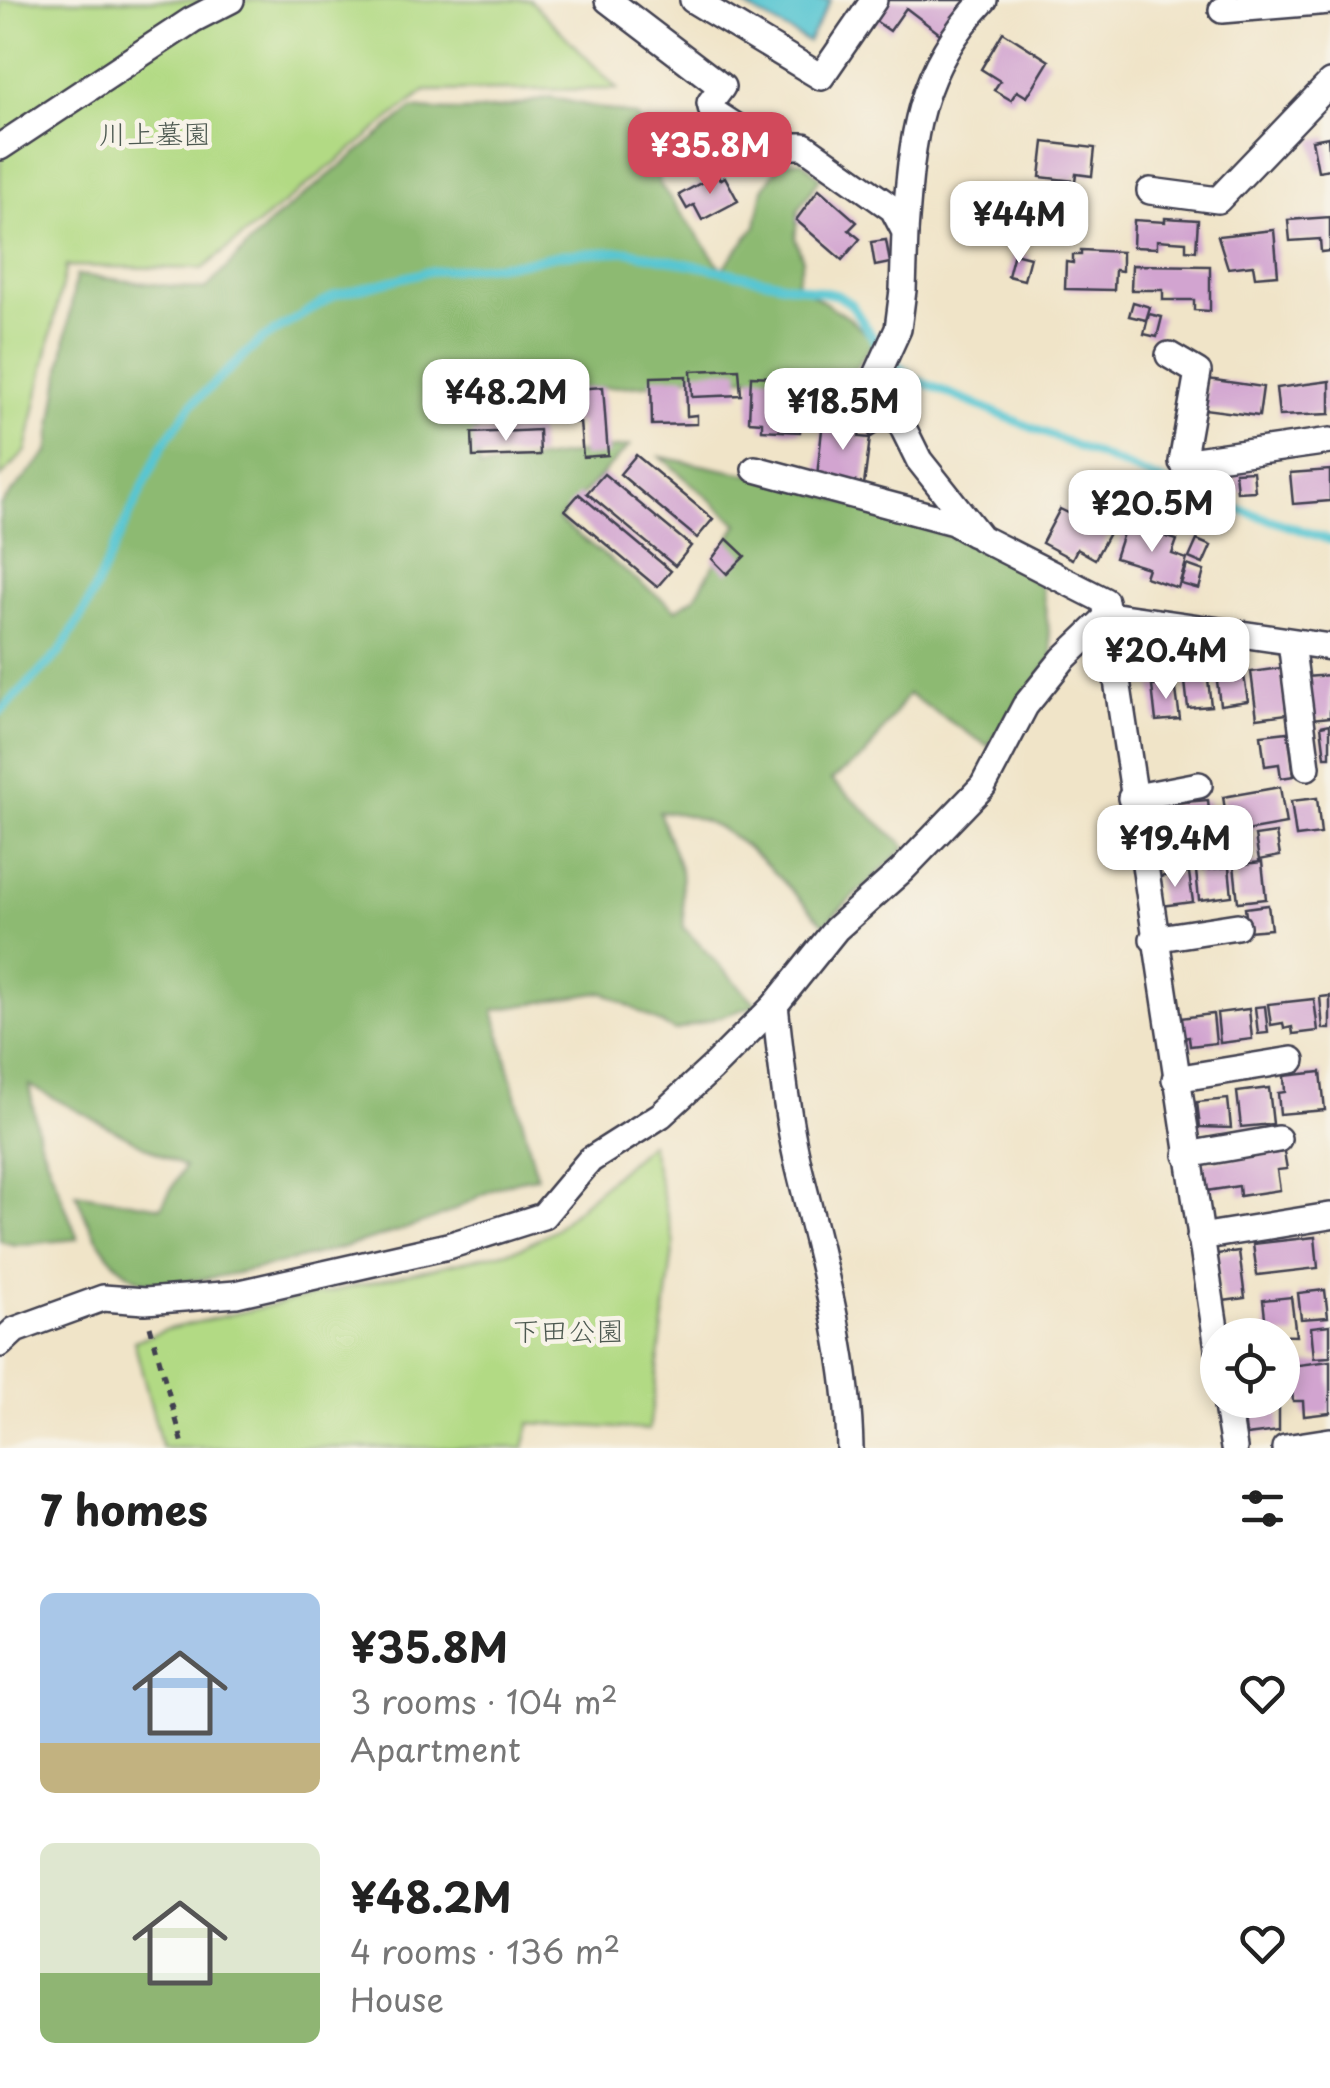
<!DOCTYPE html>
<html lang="en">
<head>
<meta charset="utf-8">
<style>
  :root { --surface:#fff; --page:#f2f2f2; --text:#222; --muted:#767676; --accent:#d1495b }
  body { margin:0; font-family:"Playpen Sans","Klee One",sans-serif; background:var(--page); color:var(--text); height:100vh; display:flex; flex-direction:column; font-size:38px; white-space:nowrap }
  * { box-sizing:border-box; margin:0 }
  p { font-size:32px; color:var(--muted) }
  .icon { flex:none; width:55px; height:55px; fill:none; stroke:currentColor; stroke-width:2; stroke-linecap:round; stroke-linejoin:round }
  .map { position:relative; height:1448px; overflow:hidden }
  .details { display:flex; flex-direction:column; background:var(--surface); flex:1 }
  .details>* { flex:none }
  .tools { position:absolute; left:1200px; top:1318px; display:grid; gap:20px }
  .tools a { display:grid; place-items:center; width:100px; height:100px; border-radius:50%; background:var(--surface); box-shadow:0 5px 15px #0003; font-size:50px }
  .price { position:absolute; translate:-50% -85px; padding:0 22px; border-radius:20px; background:#fff; color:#222; font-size:32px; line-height:65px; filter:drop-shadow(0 2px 5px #0008) }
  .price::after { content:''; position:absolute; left:50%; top:60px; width:30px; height:22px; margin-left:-15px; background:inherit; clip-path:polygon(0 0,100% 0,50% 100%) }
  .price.current { background:var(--accent); color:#fff }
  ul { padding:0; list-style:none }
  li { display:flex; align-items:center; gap:30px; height:250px; padding:0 40px }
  li span { display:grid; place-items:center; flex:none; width:280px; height:200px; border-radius:15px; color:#555 }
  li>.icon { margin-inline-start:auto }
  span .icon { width:120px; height:120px; fill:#fffc; stroke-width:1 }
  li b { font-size:42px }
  h2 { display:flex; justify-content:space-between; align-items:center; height:120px; padding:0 40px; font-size:42px }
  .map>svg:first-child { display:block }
  .green { fill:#b2da84; stroke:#6a7e60; stroke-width:2.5 }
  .forest { fill:#8dba72; stroke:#586e56; stroke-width:2.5 }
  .water { fill:#59c6d2; stroke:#3e7486; stroke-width:2.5 }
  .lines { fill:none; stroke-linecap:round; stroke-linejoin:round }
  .stream { stroke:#59c6d2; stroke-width:9 }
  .building { fill:#d2a4d0 }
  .street-casing { stroke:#413f50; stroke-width:30 }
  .path { stroke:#413f50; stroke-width:5; stroke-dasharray:8 8; stroke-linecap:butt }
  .street { stroke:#fff; stroke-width:25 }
  .labels { text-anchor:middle; stroke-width:9; stroke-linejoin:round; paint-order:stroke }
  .park-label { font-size:28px; fill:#4d5951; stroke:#f7f3e8 }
</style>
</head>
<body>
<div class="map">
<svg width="1330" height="1448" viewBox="0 0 1330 1448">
  <rect width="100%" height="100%" fill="#f7f3e8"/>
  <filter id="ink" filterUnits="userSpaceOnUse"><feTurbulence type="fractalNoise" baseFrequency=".01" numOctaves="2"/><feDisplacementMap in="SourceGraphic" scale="20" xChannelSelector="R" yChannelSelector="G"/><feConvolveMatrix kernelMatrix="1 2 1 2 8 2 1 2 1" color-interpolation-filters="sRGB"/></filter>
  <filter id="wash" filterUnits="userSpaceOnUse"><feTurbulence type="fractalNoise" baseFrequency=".0048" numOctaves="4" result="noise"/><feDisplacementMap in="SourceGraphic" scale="40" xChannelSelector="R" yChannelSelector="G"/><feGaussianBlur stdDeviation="2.25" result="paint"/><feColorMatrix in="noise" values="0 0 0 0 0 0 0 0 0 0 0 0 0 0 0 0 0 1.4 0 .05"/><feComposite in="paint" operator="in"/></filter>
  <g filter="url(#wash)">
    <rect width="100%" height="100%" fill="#f0e4c8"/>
    <g class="green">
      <path d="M0,0H530L617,89L425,91L202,269L66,266L26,451L0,478Z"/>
      <path d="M650,1143L674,1243L649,1430L530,1423L524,1448H162L134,1341L168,1329L521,1248L555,1229Z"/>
    </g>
    <path class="forest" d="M549,97L637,116L657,152L659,183L722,269L756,226L763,189L780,163L802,161L820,178L798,210L795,238L803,260L796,284L849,318L874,341L852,373L847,408L823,384L706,374L644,385L585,389L566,408L556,426H476L480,468L629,446L558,520L676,610L695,597L738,524L661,457L776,480L995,551L1042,587L1053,657L988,746L908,694L865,756L831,780L906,847L824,924C776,877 730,811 659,812L681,871L684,928L757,1005L675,1031L603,992L494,1010L537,1177C497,1182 481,1197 446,1214C404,1234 179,1296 142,1281C108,1268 88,1226 76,1193L161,1207L184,1167L29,1085L39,1139L78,1239L15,1245L0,1241V506L48,452L76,275L205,290L271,222L413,108C462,114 502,111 549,97Z"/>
    <path class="water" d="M734,0H831L808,42Z"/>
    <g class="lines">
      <g class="stream">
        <path d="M892,360L914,379L1185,491L1330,540"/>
        <path d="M0,712L60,652L85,610L162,446L192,404L261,340L335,295L425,272L519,263L563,254L627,251L837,295L851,304L879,347"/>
      </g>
    </g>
    <g id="blocks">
      <g class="building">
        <path d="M888,0H966L940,34L906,8L890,31L874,20Z"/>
        <path d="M1003,32L1049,61L1027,97L1017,91L1011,100L994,90L1000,81L981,69Z"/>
        <path d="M1328,137L1330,169L1318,171L1312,140Z"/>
        <path d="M1044,142L1095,148L1092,176L1076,174L1075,181L1040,177Z"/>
        <path d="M717,174L720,180L725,177L738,201L702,220L694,205L687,209L679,195Z"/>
        <path d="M819,189L857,222L849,230L860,239L842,260L796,220Z"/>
        <path d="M1330,217V251L1321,252L1320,239L1290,241L1288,220Z"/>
        <path d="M1165,218L1198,220L1196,251L1186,250V242L1157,240V248L1133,247L1134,220L1165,222Z"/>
        <path d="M1274,230L1278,275L1255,277L1253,265L1228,268L1218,236Z"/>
        <path d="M886,240L890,263L875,266L871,242Z"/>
        <path d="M1081,250L1122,252V271L1115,270L1114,290L1065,289L1066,262L1073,263V255H1081Z"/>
        <path d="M1014,253L1030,257L1024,280L1008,276Z"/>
        <path d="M1132,265L1210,266V311L1194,310V300H1163V290H1131Z"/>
        <path d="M1133,302L1150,307L1146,320L1129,316Z"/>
        <path d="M1149,314L1162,317L1157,337L1144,334Z"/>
        <path d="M739,369L741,395L692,397L691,371Z"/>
        <path d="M686,376L687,416L697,415V424L652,425L651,377Z"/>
        <path d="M751,376L774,377L773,384L807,386L800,432L762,430V422L749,421Z"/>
        <path d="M1208,379L1263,387L1259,416L1204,409Z"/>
        <path d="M1330,381V414L1279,416L1276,388Z"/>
        <path d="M603,387L608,455L583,457L580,422L563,423L561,390Z"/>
        <path d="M868,397L888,426L871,437L851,408Z"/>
        <path d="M823,420L861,425L859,437L870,438L864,485L817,476Z"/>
        <path d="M539,430L540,455L473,457L472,433Z"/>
        <path d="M636,455L713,519L697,538L620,474Z"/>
        <path d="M1330,470V501L1293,504L1290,473Z"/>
        <path d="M1253,471L1255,491L1237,492L1235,472Z"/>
        <path d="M604,474L691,546L675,566L587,493Z"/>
        <path d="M579,494L671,571L657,587L565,510Z"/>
        <path d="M1060,509L1109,533L1095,559L1077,549L1072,559L1042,543Z"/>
        <path d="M1126,524L1177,540L1172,554L1187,559L1178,588L1145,577L1148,568L1115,558Z"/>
        <path d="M727,539L745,556L727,574L712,559Z"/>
        <path d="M1197,540L1211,546L1203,564L1189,558Z"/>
        <path d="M1187,565L1204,571L1199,589L1181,584Z"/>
        <path d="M1168,641L1173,676L1147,679L1143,644Z"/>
        <path d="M1281,668L1287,714L1257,718L1251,672Z"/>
        <path d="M1207,670L1211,706L1188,708L1184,673Z"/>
        <path d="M1243,670L1248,701L1220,705L1216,673Z"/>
        <path d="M1330,675V717L1311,719L1306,677Z"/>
        <path d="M1175,683L1180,719L1156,721L1152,686Z"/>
        <path d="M1330,724V757H1325L1321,726Z"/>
        <path d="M1288,732L1294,776L1281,778L1279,764L1265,766L1261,735Z"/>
        <path d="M1280,787L1286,824L1229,834L1223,797Z"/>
        <path d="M1317,798L1321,834L1296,837L1291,801Z"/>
        <path d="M1208,800L1211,835L1177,839L1173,803Z"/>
        <path d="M1172,831L1175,852L1154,855L1152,834Z"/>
        <path d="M1276,833L1280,856L1259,860L1255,836Z"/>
        <path d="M1262,862L1266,899L1238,902L1234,865Z"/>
        <path d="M1229,867L1232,896L1199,900L1196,871Z"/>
        <path d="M1189,873L1193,902L1160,906L1157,877Z"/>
        <path d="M1268,905L1271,929L1248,931L1245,908Z"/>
        <path d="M1330,996V1029H1323L1320,997Z"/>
        <path d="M1314,999L1318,1031L1293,1034L1292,1027L1284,1029L1283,1023L1271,1025L1268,1004Z"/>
        <path d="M1265,1006L1268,1033L1258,1034L1255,1007Z"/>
        <path d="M1249,1009L1252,1039L1220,1043L1217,1013Z"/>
        <path d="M1213,1014L1216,1043L1190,1046L1189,1037L1183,1038L1180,1018Z"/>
        <path d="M1321,1072L1325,1110L1280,1114L1278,1093L1285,1092L1284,1076Z"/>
        <path d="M1269,1088L1273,1124L1241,1127L1237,1092Z"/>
        <path d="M1228,1099L1231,1128L1200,1127L1197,1102Z"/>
        <path d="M1284,1152L1287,1169L1277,1170L1280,1190L1240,1196L1239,1186L1206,1191L1202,1163Z"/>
        <path d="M1315,1237L1318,1268L1257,1275L1253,1244Z"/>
        <path d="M1239,1251L1245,1298L1223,1301L1217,1254Z"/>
        <path d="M1325,1290L1328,1317L1301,1319L1298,1293Z"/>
        <path d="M1291,1297L1296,1336L1267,1335L1263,1300Z"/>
        <path d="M1330,1325V1357L1314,1358L1311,1327Z"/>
        <path d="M1330,1361V1413L1304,1416L1303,1401H1293L1290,1366Z"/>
        <path d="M1266,1406L1279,1407V1431L1246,1435L1243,1408Z"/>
      </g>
    </g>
  </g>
  <g filter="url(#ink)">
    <use href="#blocks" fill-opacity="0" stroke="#413f50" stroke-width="2.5"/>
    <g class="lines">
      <defs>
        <g id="street">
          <path d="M608,0L722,87L710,103L712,111L757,140L774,146H804L893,209L905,232L903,290L898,329L877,375L919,460L981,538L1105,601L1218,1348"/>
          <path d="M693,0L821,77L874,0"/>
          <path d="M1222,10L1330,1"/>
          <path d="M0,147L192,20L231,0"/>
          <path d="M1150,191L1218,200L1330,83"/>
          <path d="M905,232C912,138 916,72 984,0"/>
          <path d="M1169,355L1198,372L1182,462L1330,441"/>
          <path d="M755,469L953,522L974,534"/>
          <path d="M1109,615L1330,647"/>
          <path d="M1291,642L1307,767"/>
          <path d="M1131,798L1199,785"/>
          <path d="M1153,939L1237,926"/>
          <path d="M775,1005C781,1058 786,1112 798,1164C821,1258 848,1351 850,1448"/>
          <path d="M1175,1079L1292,1060"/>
          <path d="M1187,1155L1278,1139"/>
          <path d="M1200,1237L1330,1216"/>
          <path d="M0,1344L15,1330L103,1298L145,1301L236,1294L448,1246L543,1216L590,1160L661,1115L712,1068L775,1005L836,929L902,870L983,786L1025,706L1063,659L1109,615"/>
          <path d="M1226,1400L1234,1448"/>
          <path d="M1285,1448L1330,1441"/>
        </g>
      </defs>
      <use href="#street" class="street-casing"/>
      <path class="path" d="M150,1326L184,1448"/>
      <use href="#street" class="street"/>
    </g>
  </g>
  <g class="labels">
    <g class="park-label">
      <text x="155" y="144">川上墓園</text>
      <text x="568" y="1341">下田公園</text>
    </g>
  </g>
</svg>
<div class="tools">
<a><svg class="icon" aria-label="locate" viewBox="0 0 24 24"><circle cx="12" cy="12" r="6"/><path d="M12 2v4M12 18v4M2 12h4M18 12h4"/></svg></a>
</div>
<b class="price current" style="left:710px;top:197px">¥35.8M</b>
<b class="price" style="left:1019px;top:266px">¥44M</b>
<b class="price" style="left:506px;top:444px">¥48.2M</b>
<b class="price" style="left:843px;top:453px">¥18.5M</b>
<b class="price" style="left:1152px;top:555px">¥20.5M</b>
<b class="price" style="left:1166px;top:702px">¥20.4M</b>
<b class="price" style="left:1175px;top:890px">¥19.4M</b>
</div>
<section class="details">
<h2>7 homes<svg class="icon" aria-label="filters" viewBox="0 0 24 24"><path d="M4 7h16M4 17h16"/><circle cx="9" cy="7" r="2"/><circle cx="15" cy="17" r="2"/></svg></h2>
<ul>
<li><span style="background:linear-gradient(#a9c7e8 75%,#c2b280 0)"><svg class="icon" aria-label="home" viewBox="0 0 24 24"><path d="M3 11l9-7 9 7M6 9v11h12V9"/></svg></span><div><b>¥35.8M</b><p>3 rooms · 104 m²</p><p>Apartment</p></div><svg class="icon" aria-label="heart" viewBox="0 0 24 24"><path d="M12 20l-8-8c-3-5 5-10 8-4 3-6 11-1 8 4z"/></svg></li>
<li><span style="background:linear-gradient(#dfe7d0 65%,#8fb573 0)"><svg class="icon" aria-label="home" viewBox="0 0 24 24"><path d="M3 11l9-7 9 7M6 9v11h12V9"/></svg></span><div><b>¥48.2M</b><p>4 rooms · 136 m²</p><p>House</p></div><svg class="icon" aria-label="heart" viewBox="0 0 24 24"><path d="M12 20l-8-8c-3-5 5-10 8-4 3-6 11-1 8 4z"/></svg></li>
</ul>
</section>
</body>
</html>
